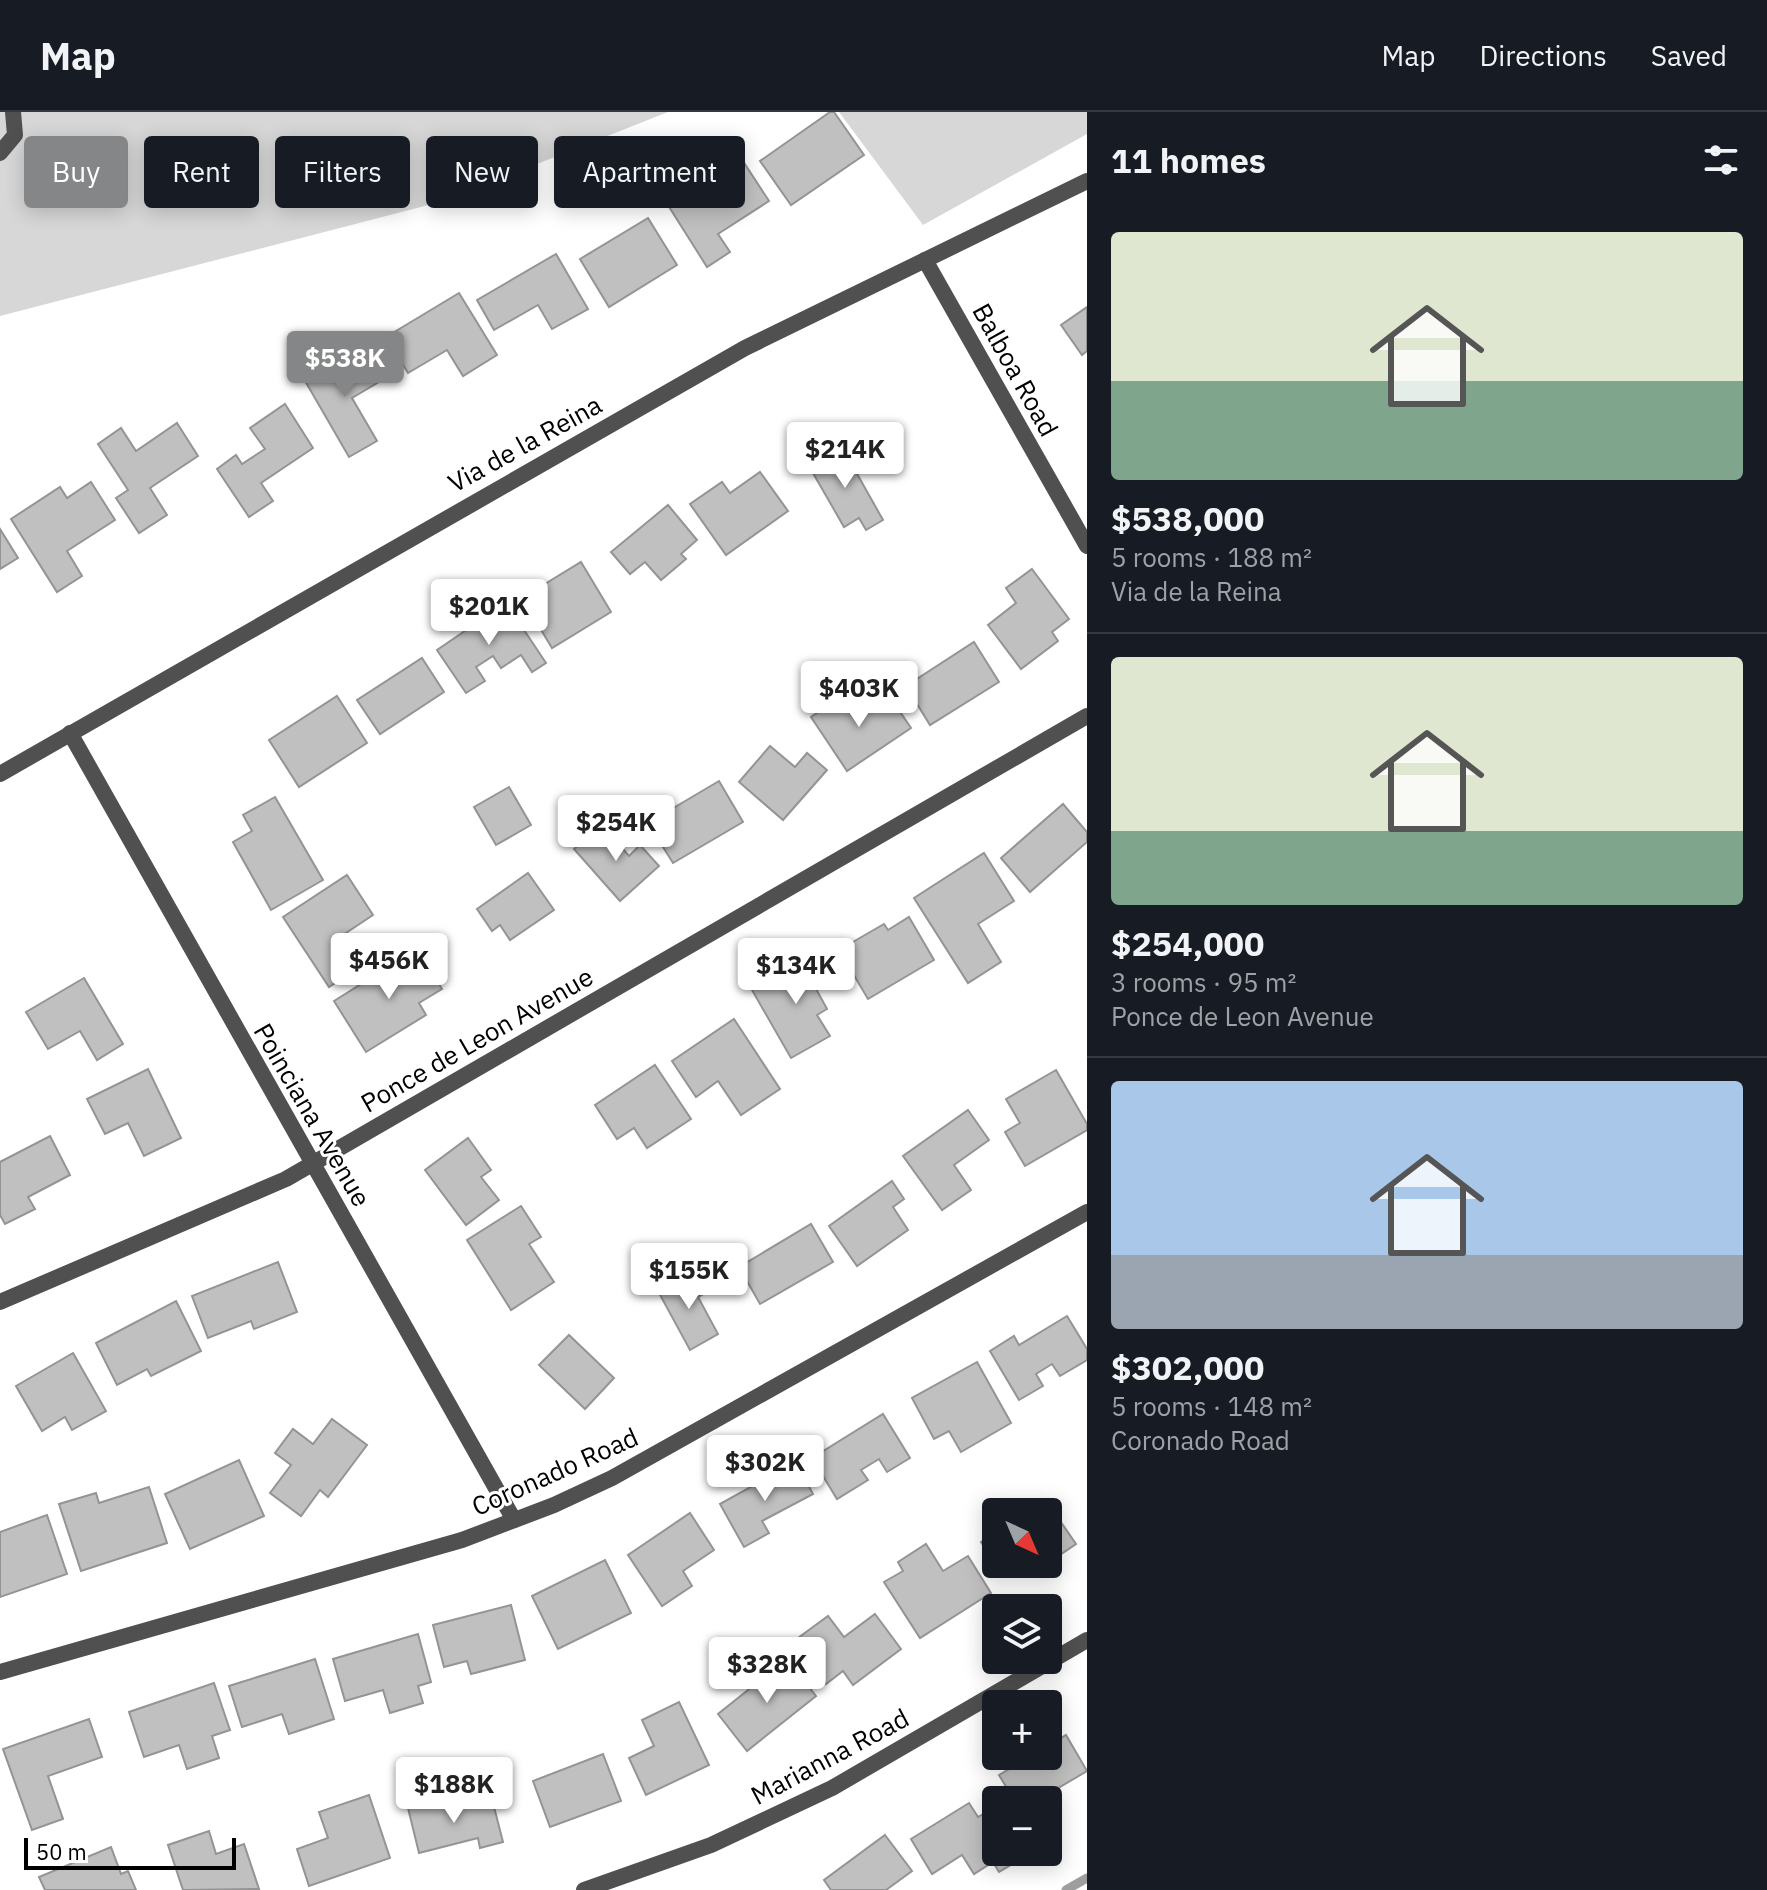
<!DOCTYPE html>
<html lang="en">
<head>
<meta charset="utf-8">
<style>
  :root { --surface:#171b24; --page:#20242c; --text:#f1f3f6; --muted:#9ea1a6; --line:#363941; --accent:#858687 }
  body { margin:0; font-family:"IBM Plex Sans",sans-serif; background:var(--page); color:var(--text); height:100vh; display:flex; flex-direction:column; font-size:30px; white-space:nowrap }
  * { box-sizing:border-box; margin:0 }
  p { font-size:26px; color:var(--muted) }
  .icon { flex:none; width:44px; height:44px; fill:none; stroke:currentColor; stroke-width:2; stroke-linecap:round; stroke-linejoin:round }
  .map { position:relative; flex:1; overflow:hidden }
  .panel { display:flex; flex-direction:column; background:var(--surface); width:680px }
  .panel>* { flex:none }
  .banner { position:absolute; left:24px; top:24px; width:760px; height:72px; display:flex; gap:16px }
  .needle { width:52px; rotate:136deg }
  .tools { position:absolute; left:982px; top:1386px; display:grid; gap:16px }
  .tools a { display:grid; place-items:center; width:80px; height:80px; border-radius:8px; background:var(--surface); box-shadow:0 4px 20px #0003; font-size:40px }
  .scale { position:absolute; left:24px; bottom:20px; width:212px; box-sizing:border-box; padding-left:8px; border:4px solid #000; border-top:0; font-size:22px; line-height:28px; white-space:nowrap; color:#000; -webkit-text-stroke:6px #fff; paint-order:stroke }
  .price { position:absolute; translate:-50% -68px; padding:0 18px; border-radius:8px; background:#fff; color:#222; font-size:26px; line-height:52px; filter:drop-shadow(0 2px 4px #0008) }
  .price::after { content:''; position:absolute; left:50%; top:48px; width:24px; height:18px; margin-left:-12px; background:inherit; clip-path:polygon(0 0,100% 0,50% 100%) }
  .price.on { background:var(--accent); color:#fff }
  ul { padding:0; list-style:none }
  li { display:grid; align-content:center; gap:16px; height:424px; padding:0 24px }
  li+li { border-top:2px solid var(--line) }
  li span { display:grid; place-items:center; height:248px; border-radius:8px; color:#555 }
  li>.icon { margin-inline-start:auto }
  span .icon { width:144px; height:144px; fill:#fffc; stroke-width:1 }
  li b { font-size:34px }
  h2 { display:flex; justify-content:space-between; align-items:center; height:96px; padding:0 24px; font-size:34px }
  .tag { padding:0 28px; border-radius:8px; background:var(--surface); box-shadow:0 4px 20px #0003; font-size:28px; line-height:72px }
  .tag.on { background:var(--accent); color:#fff }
  header { display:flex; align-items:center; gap:48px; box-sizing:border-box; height:112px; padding:0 40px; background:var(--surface); border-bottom:2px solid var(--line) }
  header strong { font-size:38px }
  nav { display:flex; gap:44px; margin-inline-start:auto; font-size:28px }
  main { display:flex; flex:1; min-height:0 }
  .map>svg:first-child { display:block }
  .green { fill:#d7d7d7 }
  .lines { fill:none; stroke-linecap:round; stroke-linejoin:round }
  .stream { stroke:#9e9e9e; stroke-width:9 }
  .building { fill:#c0c0c0; stroke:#949494; stroke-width:2 }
  .service { stroke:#505050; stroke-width:16 }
  .minor { stroke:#505050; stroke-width:16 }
  .labels { text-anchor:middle; stroke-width:6; stroke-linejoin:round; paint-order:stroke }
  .street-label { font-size:26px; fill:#000; stroke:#fff }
</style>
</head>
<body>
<header>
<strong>Map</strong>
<nav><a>Map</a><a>Directions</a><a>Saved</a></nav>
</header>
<main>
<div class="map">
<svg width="1087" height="1778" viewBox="0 0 1087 1778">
  <rect width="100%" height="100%" fill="#fff"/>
  <g class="green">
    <path d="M0,0H668L444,89L0,204Z"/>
    <path d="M839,0H1087V22L923,113Z"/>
  </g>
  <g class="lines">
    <path class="stream" d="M1066,1778L1087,1766"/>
  </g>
  <g class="building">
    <path d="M830,0H834L864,43L791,93L760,49Z"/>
    <path d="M739,43L769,89L718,122L730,140L707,155L666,90Z"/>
    <path d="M648,106L677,153L609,195L580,147Z"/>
    <path d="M556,142L588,197L552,217L538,193L494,218L477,188Z"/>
    <path d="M459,181L497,243L463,264L447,238L408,261L386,225Z"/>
    <path d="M1087,195V239L1082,243L1061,213Z"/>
    <path d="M359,235L379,270L352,286L377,329L349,345L304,267Z"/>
    <path d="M285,292L313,336L261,371L273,389L249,405L217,357L236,343L242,352L265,337L250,316Z"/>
    <path d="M177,311L198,344L150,376L167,403L139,421L116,386L128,378L98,332L121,316L136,339Z"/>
    <path d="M842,335L883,408L866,418L859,406L844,415L809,354Z"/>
    <path d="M760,360L788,399L726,443L690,392L722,370L730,381Z"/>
    <path d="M91,370L115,408L67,439L82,464L57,480L11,407L60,375L67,386Z"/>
    <path d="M668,393L697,428L681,442L686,447L661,468L645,450L630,462L611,440Z"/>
    <path d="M0,417L18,446L0,457Z"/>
    <path d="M581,450L611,500L552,536L522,486Z"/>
    <path d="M1032,457L1069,507L1052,520L1058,529L1021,557L988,513L1016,491L1006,476Z"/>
    <path d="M506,491L546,551L532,560L521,543L501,556L493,544L476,555L485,569L466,581L437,538Z"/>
    <path d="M974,530L999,570L930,613L906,574Z"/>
    <path d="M422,546L444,580L380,622L357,588Z"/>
    <path d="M847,581L862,604L890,585L911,616L847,659L811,605Z"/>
    <path d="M337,584L367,631L299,675L269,628Z"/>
    <path d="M770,634L795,655L807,641L827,658L783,708L739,670Z"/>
    <path d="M719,669L743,710L673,751L648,711Z"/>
    <path d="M509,675L531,713L496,733L474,695Z"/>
    <path d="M275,685L323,768L271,798L233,730L252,719L243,703Z"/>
    <path d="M1063,692L1087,720V730L1030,780L1001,746Z"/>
    <path d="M602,713L629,744L640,733L659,754L620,789L574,737Z"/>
    <path d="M984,741L1014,789L978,812L1001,850L968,871L914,786Z"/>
    <path d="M528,761L554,798L510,828L500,813L492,819L477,797Z"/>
    <path d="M347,763L373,803L346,821L365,851L329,875L283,805Z"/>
    <path d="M909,805L934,848L868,887L839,838L884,812L888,818Z"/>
    <path d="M417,837L442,877L419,891L426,903L366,940L334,889Z"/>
    <path d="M815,843L829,868L815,875L827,897L817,903L830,924L791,946L752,878Z"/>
    <path d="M84,866L123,932L97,948L80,919L48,937L26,900Z"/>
    <path d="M734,907L780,977L741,1003L718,969L696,985L672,949Z"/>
    <path d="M655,953L691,1007L647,1036L634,1016L617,1027L595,993Z"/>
    <path d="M148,957L181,1026L144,1044L128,1011L105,1022L87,987Z"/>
    <path d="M1056,958L1087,1012V1018L1025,1054L1005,1020L1020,1011L1006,987Z"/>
    <path d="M968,998L989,1028L954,1053L971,1078L942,1098L903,1044Z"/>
    <path d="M50,1024L70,1063L28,1085L35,1097L5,1112L0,1103V1050Z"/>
    <path d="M468,1026L491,1058L481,1065L499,1088L466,1113L425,1058Z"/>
    <path d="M892,1069L904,1087L893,1095L908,1118L857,1154L829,1114Z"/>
    <path d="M521,1094L541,1125L529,1132L554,1170L511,1198L467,1128Z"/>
    <path d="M811,1112L833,1150L760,1192L739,1155Z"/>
    <path d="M278,1150L297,1200L254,1217L251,1209L208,1226L192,1184Z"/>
    <path d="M696,1160L707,1180L698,1185L718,1222L690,1238L659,1181Z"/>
    <path d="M176,1189L201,1239L151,1264L147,1257L117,1273L96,1231Z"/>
    <path d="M1067,1204L1087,1237V1248L1060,1264L1052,1252L1036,1262L1043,1274L1019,1288L990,1239L1014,1224L1019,1233Z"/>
    <path d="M569,1223L614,1266L585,1297L539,1253Z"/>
    <path d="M73,1241L106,1299L72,1318L65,1305L42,1319L16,1274Z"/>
    <path d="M977,1250L1011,1311L961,1340L949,1319L934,1327L912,1286Z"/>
    <path d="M883,1302L910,1346L887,1360L879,1347L861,1358L868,1368L837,1387L812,1346Z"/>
    <path d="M332,1307L367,1333L328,1385L320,1378L301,1404L270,1381L291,1353L275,1341L293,1317L313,1332Z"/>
    <path d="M239,1348L264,1404L190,1437L165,1382Z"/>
    <path d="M796,1350L813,1382L762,1409L769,1421L744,1435L720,1392Z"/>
    <path d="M149,1375L167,1431L81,1459L59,1392L96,1381L99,1391Z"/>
    <path d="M1045,1387L1076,1432L1048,1451V1400H1025Z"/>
    <path d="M690,1401L714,1438L683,1459L692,1474L662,1494L628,1443Z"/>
    <path d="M47,1403L67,1462L0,1485V1420Z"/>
    <path d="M996,1420V1452H1017L1002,1462L981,1430Z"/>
    <path d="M926,1432L943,1459L968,1444L991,1481L920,1526L884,1470L903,1459L898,1450Z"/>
    <path d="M605,1448L631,1501L558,1537L532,1484Z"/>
    <path d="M511,1493L525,1548L471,1562L467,1549L444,1555L433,1513Z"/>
    <path d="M875,1502L901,1537L853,1573L843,1559L826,1572L794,1529L828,1504L844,1525Z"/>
    <path d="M418,1522L431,1570L418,1574L423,1591L390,1601L383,1578L345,1589L333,1547Z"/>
    <path d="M315,1547L334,1607L289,1622L282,1602L242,1615L229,1574Z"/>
    <path d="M787,1547L816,1584L747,1639L718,1602Z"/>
    <path d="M214,1571L230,1618L212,1624L219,1646L187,1657L179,1633L144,1645L129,1600Z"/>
    <path d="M679,1590L709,1653L646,1683L629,1646L654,1634L642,1608Z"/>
    <path d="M89,1607L102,1645L48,1664L63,1707L32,1718L3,1637Z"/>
    <path d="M1066,1623L1087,1659L1055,1678L1061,1688L1048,1695V1688H1014L999,1663L1031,1644H1048V1634Z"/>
    <path d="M603,1642L621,1689L550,1715L533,1669Z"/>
    <path d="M369,1683L390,1746L309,1774L297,1737L328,1726L319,1700Z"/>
    <path d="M446,1686L449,1698L492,1687L503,1730L480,1736L478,1726L419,1741L408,1696Z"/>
    <path d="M969,1691L978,1705L996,1695V1740H1023L1026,1744L999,1760L993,1750L974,1762L962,1743L932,1762L911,1727Z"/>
    <path d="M209,1719L216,1742L244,1732L259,1777L183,1778L168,1733Z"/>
    <path d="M885,1723L912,1759L886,1778H831L824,1768Z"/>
    <path d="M111,1735L121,1762L128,1759L136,1778H45L39,1765Z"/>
  </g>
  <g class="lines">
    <path class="service" d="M0,41L15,23L13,0"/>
    <g class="minor">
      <path d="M925,148L1087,434"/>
      <path d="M70,621L514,1408"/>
      <path d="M0,662L745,236L1087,69"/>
      <path d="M0,1190L286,1067L1087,604"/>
      <path d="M0,1560L462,1428L554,1393L612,1366L1087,1100"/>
      <path d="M584,1778L711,1733L832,1676L1087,1528"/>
    </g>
  </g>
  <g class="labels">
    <g class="street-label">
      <text transform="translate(1015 258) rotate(61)" y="9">Balboa Road</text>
      <text transform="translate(525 332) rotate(-29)" y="9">Via de la Reina</text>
      <text transform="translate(477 928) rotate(-30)" y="9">Ponce de Leon Avenue</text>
      <text transform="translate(312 1003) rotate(60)" y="9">Poinciana Avenue</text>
      <text transform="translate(555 1360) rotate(-24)" y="9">Coronado Road</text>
      <text transform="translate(830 1645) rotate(-28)" y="9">Marianna Road</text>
    </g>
  </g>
</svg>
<div class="tools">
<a><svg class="needle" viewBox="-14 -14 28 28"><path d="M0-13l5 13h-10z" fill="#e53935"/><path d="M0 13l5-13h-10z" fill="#9ea1a6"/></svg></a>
<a><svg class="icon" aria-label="layers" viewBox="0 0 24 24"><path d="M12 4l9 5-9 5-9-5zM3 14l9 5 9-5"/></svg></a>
<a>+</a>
<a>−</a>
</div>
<div class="scale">50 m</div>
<b class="price on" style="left:345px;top:287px">$538K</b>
<b class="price" style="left:845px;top:378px">$214K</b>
<b class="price" style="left:489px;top:535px">$201K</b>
<b class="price" style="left:859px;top:617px">$403K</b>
<b class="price" style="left:616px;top:751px">$254K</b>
<b class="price" style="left:389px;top:889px">$456K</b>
<b class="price" style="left:796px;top:894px">$134K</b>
<b class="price" style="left:689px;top:1199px">$155K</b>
<b class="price" style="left:765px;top:1391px">$302K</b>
<b class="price" style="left:767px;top:1593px">$328K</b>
<b class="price" style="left:454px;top:1713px">$188K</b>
<div class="banner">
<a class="tag on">Buy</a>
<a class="tag">Rent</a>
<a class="tag">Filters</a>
<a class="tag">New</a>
<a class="tag">Apartment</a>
</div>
</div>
<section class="panel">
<h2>11 homes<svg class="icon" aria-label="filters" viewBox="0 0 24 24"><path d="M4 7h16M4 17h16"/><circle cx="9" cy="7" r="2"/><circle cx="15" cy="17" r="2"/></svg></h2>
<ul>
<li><span style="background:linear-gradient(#dfe7d0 60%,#7fa58c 0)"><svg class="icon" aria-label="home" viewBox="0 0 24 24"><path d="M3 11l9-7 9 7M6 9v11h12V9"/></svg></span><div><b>$538,000</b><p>5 rooms · 188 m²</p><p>Via de la Reina</p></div></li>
<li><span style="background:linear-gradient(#dfe7d0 70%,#7fa58c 0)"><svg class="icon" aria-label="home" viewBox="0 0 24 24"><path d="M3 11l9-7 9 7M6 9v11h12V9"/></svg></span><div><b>$254,000</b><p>3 rooms · 95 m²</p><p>Ponce de Leon Avenue</p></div></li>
<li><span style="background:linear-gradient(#a9c7e8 70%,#9aa5b1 0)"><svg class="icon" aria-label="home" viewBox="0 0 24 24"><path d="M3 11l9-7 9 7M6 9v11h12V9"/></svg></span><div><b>$302,000</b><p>5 rooms · 148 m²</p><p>Coronado Road</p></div></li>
</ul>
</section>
</main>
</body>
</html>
